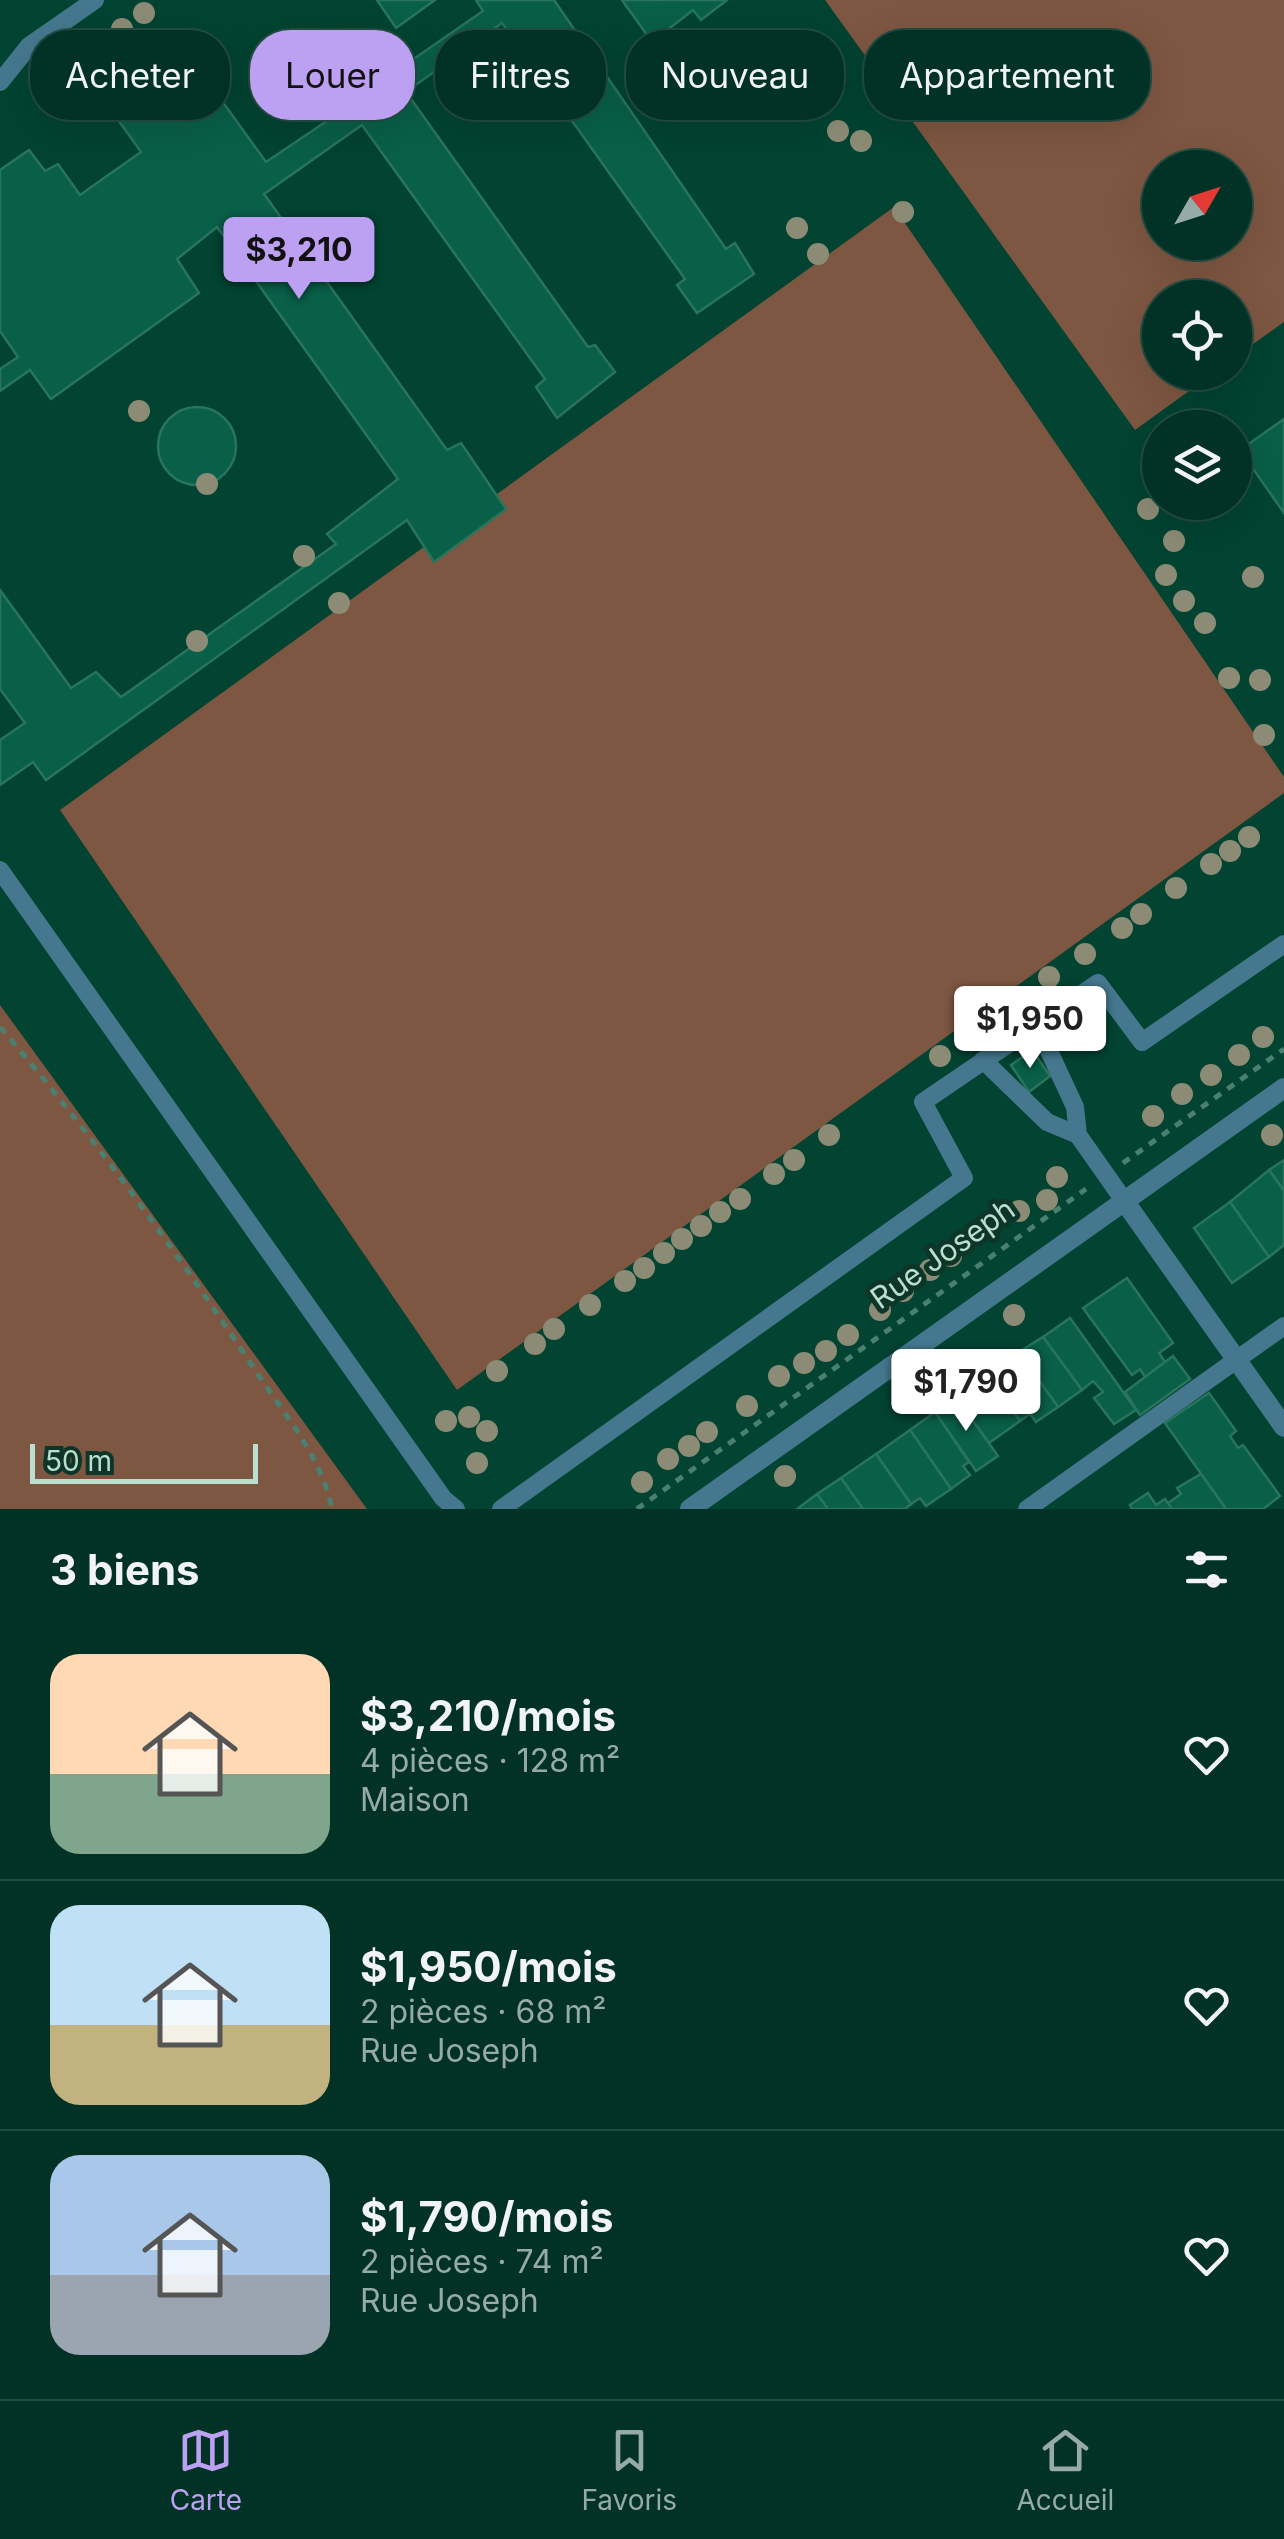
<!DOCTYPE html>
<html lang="fr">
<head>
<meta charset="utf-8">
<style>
  :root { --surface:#023225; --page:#0c3a2d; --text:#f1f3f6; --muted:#96aaa7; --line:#234d42; --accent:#bca0f2 }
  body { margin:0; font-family:Inter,sans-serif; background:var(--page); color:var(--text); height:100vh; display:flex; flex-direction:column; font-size:38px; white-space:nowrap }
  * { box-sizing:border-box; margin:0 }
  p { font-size:32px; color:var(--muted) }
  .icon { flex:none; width:55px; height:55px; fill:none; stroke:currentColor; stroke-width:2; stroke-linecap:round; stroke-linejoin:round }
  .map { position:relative; height:1509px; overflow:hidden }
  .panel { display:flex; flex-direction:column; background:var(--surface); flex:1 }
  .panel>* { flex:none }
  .hud { position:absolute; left:30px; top:30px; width:1225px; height:90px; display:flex; gap:20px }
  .needle { width:65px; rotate:51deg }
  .fabs { position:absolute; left:1142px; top:150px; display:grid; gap:20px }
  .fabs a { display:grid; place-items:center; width:110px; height:110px; border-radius:50%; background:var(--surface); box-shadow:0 10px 40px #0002,0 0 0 2px var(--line); font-size:50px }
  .scale { position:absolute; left:30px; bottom:25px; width:228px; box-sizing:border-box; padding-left:10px; border:5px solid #badecf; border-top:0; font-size:28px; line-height:35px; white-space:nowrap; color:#badecf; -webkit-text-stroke:8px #0d3629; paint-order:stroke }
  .price { position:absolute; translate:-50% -85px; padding:0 22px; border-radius:10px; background:#fff; color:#222; font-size:32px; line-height:65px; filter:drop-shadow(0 2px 5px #0008) }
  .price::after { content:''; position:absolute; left:50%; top:60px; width:30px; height:22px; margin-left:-15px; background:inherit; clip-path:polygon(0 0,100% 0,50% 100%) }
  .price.on { background:var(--accent); color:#111 }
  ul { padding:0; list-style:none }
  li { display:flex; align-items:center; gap:30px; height:250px; padding:0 50px }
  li+li { border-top:2px solid var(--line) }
  li span { display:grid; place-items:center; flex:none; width:280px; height:200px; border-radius:30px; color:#555 }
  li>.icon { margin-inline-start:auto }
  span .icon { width:120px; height:120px; fill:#fffc; stroke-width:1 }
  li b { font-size:42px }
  h2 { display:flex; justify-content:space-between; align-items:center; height:120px; padding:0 50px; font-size:42px }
  .tag { padding:0 35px; border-radius:40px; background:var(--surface); box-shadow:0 10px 40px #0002,0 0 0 2px var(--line); font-size:35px; line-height:90px }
  .tag.on { background:var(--accent); color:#111 }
  .dock { display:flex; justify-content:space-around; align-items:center; height:140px; border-top:2px solid var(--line); background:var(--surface); font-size:28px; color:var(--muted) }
  .dock a { display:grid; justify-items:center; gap:5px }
  .dock .on { color:var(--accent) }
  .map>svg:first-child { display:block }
  .green { fill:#7e5742; fill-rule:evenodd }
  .building { fill:#095f48; stroke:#28745c; stroke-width:2.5 }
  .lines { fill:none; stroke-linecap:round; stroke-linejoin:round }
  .path { stroke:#4a806f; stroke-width:5; stroke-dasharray:8 8; stroke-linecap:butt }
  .lane { stroke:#45788f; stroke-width:18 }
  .street { stroke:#45788f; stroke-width:20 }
  .tree { fill:#8c8c76 }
  .labels { text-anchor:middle; stroke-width:10; stroke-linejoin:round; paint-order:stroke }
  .street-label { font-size:30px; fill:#badecf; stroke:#0d3629 }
</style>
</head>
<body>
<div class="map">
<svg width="1284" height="1509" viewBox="0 0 1284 1509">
  <rect width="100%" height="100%" fill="#024331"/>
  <g class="green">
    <path d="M825,0H1284V322L1235,357V298H1160V372L1214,373L1135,430ZM1160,168H1235V242H1160Z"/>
    <path d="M894,207L1284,777V793L457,1390L60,810Z"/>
    <path d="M0,1005L367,1509H0Z"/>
  </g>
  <g class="building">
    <path d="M377,0H435L396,28Z"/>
    <path d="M476,0H554L726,249L735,243L754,274L697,313L677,285L685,279L502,23L406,92L588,347L595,345L615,372L557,418L536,387L545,379L362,125L264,194L447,450L461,443L506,509L434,562L407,520L46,780L33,762L0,785V740L25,723L0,689V590L71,688L96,672L121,697L336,544L327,534L398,479L217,227L177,259L199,293L51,399L30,370L0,391V369L18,357L0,331V170L29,150L45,171L58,164L80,195L141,152L99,93L178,40L266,162L349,106L334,84L386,45L402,67L483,11Z"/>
    <path d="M622,0H727L701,20L693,10L652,42Z"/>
    <circle cx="197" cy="446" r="39"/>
    <path d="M1284,419V513L1240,450Z"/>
    <path d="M1032,1050L1050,1076L1029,1092L1011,1065Z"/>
    <path d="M1284,1160V1191L1269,1170Z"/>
    <path d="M1269,1170L1284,1191V1245L1269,1257L1230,1202Z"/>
    <path d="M1230,1202L1269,1257L1232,1283L1194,1228Z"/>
    <path d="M1127,1278L1173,1343L1159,1353L1165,1362L1145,1377L1140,1369L1132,1375L1083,1308Z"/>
    <path d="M1070,1318L1136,1410L1114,1424L1094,1398L1103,1392L1093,1381L1082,1390L1043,1337Z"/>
    <path d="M1043,1337L1082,1390L1058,1407L1019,1352Z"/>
    <path d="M1019,1352L1058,1407L1036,1422L1030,1414L1020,1421L987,1375Z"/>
    <path d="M1173,1356L1190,1379L1140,1415L1125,1392Z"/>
    <path d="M987,1375L1020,1421L989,1443L956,1397Z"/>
    <path d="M1209,1393L1236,1431L1230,1436L1238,1448L1243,1445L1280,1496L1263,1509H1226L1165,1423Z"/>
    <path d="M956,1397L998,1456L976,1471L935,1412Z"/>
    <path d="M935,1412L969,1462L963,1466L970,1475L951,1489L910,1430Z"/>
    <path d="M910,1430L951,1489L926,1506L920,1498L911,1504L876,1454Z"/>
    <path d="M876,1454L911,1504L905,1509H863L841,1478Z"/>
    <path d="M1201,1474L1226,1509H1172L1168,1503L1181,1494L1177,1488Z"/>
    <path d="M841,1478L863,1509H828L817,1494Z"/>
    <path d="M1148,1493L1156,1505L1165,1499L1172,1509H1132L1130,1505Z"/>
    <path d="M817,1494L828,1509H797Z"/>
  </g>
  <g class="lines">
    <g class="path">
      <path d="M0,1027C93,1135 176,1251 255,1370C283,1413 322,1457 332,1509"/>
      <path d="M1123,1163L1284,1049"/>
      <path d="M637,1509L1086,1189"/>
    </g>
    <g class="lane">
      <path d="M0,82L29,46L95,0"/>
      <path d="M0,870L443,1498L456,1509"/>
      <path d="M1036,1023L1075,1107L1078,1135L1125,1202"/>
      <path d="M983,1060L1047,1122L1078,1135"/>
      <path d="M501,1509L964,1178L923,1102L1098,983L1142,1042L1284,944"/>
      <path d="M1027,1509L1284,1326"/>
    </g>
    <g class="street">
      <path d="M1125,1202L1284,1427"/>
      <path d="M690,1509L1284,1088"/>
    </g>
  </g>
  <g class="tree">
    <circle cx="144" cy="13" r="11"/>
    <circle cx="122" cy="29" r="11"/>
    <circle cx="100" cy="45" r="11"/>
    <circle cx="278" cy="51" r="11"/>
    <circle cx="787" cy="64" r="11"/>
    <circle cx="808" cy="98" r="11"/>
    <circle cx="788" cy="109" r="11"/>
    <circle cx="838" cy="131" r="11"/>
    <circle cx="861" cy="141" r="11"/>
    <circle cx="903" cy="212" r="11"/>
    <circle cx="797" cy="228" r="11"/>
    <circle cx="818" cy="254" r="11"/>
    <circle cx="139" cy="411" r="11"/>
    <circle cx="207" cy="484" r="11"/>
    <circle cx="1148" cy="509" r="11"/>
    <circle cx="1174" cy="541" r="11"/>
    <circle cx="304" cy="556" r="11"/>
    <circle cx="1166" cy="575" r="11"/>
    <circle cx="1253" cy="577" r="11"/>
    <circle cx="1184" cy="601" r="11"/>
    <circle cx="339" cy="603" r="11"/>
    <circle cx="1205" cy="623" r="11"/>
    <circle cx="197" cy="641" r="11"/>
    <circle cx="1229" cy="678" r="11"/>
    <circle cx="1260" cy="680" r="11"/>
    <circle cx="1264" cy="735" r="11"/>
    <circle cx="1249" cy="837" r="11"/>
    <circle cx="1230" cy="851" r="11"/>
    <circle cx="1211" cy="864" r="11"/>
    <circle cx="1176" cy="888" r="11"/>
    <circle cx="1141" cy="914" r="11"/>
    <circle cx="1122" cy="928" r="11"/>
    <circle cx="1085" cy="954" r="11"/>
    <circle cx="1049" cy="977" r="11"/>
    <circle cx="1012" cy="1004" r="11"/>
    <circle cx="978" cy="1029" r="11"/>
    <circle cx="1263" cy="1037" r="11"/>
    <circle cx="1239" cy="1055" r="11"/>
    <circle cx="940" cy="1056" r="11"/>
    <circle cx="1211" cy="1075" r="11"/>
    <circle cx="1182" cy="1094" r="11"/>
    <circle cx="1153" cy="1116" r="11"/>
    <circle cx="829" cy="1135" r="11"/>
    <circle cx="1272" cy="1135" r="11"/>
    <circle cx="794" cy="1160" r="11"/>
    <circle cx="774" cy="1174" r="11"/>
    <circle cx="1057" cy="1177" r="11"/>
    <circle cx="740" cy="1199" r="11"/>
    <circle cx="1047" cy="1200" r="11"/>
    <circle cx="1019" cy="1211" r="11"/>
    <circle cx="720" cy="1212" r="11"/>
    <circle cx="701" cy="1226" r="11"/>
    <circle cx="682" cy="1239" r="11"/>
    <circle cx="664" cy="1253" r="11"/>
    <circle cx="951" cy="1256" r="11"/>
    <circle cx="644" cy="1268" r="11"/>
    <circle cx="930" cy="1270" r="11"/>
    <circle cx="625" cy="1281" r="11"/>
    <circle cx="903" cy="1291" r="11"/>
    <circle cx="590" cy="1305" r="11"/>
    <circle cx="880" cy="1310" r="11"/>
    <circle cx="1014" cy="1315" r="11"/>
    <circle cx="554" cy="1329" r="11"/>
    <circle cx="848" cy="1335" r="11"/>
    <circle cx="535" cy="1344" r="11"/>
    <circle cx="826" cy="1351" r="11"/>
    <circle cx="804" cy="1363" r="11"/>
    <circle cx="497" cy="1371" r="11"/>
    <circle cx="779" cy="1376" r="11"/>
    <circle cx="747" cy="1406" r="11"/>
    <circle cx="469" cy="1417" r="11"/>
    <circle cx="446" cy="1421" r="11"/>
    <circle cx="487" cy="1431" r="11"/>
    <circle cx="707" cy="1432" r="11"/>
    <circle cx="689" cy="1446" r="11"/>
    <circle cx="668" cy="1459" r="11"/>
    <circle cx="477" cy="1463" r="11"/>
    <circle cx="785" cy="1476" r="11"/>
    <circle cx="642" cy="1482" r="11"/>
  </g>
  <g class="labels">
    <g class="street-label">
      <text transform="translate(943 1254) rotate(-35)" y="10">Rue Joseph</text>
    </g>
  </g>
</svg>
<div class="fabs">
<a><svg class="needle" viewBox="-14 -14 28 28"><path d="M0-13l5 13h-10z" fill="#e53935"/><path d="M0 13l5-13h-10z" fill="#96aaa7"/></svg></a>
<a><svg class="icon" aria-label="locate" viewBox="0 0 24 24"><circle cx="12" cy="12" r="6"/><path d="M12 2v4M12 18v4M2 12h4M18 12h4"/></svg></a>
<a><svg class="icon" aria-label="layers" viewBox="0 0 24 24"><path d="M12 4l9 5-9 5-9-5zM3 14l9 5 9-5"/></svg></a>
</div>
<div class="scale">50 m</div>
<b class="price on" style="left:299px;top:302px">$3,210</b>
<b class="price" style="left:1030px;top:1071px">$1,950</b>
<b class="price" style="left:966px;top:1434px">$1,790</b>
<div class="hud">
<a class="tag">Acheter</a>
<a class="tag on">Louer</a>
<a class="tag">Filtres</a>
<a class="tag">Nouveau</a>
<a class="tag">Appartement</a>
</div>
</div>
<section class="panel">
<h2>3 biens<svg class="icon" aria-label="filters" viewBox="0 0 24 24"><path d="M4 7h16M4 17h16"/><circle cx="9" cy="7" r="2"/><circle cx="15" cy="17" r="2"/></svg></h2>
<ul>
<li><span style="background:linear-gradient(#ffd9b3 60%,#7fa58c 0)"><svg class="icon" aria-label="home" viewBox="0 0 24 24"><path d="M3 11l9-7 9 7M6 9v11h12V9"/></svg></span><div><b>$3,210/mois</b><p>4 pièces · 128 m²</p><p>Maison</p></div><svg class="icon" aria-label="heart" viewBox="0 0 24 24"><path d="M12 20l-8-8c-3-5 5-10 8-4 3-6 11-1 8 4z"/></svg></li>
<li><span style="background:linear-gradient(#bfe0f5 60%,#c2b280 0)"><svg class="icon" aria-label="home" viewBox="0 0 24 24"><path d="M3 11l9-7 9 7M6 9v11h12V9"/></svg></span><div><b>$1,950/mois</b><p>2 pièces · 68 m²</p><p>Rue Joseph</p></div><svg class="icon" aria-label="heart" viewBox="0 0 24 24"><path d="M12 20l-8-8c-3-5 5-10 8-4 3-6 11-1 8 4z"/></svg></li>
<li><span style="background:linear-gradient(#a9c7e8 60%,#9aa5b1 0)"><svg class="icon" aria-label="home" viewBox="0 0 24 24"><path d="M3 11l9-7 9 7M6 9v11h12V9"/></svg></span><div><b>$1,790/mois</b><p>2 pièces · 74 m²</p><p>Rue Joseph</p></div><svg class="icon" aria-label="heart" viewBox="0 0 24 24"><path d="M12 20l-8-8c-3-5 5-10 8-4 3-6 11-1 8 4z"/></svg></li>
</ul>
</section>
<nav class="dock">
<a class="on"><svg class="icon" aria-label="map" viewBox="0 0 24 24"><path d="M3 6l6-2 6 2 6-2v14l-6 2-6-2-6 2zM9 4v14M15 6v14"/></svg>Carte</a>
<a><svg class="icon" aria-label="saved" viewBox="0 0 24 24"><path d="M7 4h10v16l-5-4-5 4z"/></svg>Favoris</a>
<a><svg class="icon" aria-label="home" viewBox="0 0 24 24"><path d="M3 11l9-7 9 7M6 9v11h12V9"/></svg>Accueil</a>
</nav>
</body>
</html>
